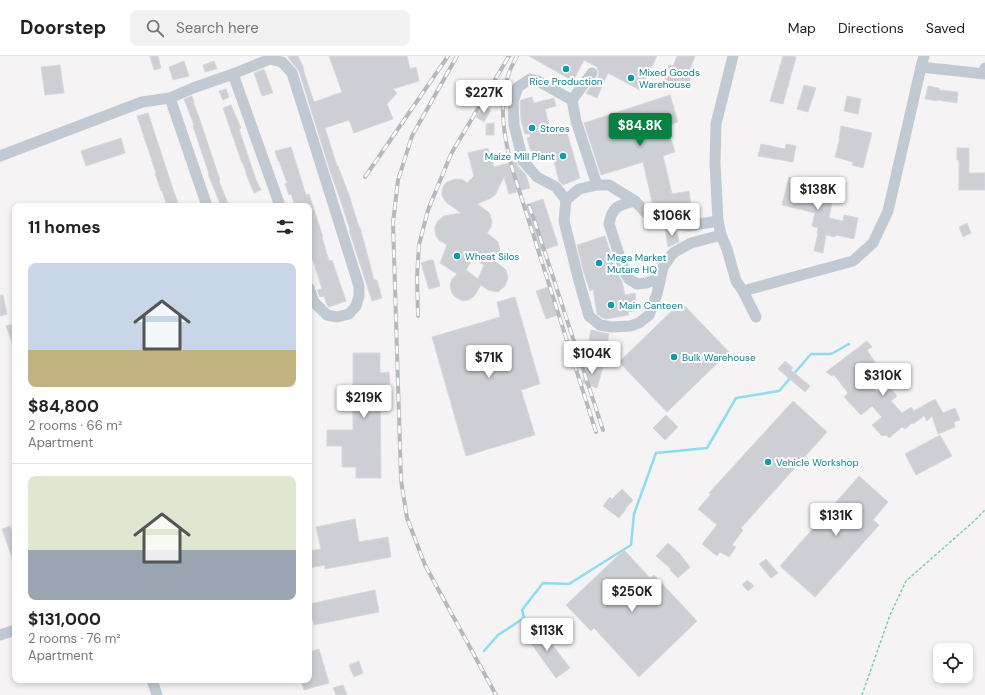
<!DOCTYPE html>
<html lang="en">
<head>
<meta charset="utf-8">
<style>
  :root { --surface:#fff; --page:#f2f2f2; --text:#222; --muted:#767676; --line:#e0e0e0; --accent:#0b8043 }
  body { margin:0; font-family:"DM Sans",sans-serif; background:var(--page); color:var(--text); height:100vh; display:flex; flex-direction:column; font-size:15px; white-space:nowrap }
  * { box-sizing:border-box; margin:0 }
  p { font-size:13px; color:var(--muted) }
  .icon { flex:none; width:22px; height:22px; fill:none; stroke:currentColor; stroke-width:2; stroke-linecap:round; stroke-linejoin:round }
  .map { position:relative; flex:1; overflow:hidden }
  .side { position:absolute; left:12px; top:147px; width:300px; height:480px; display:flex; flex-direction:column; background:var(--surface); border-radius:8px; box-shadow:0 2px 6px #0003 }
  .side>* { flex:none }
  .tools { position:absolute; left:933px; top:587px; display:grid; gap:8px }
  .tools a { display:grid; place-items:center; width:40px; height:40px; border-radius:8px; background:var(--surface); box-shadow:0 2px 6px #0003; font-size:20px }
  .price { position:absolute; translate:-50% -34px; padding:0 9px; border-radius:4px; background:#fff; color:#222; font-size:13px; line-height:26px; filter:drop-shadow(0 1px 2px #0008) }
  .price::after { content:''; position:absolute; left:50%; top:24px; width:12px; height:9px; margin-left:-6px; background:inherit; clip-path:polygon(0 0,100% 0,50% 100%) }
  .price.active { background:var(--accent); color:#fff }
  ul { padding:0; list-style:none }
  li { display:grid; align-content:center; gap:8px; height:212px; padding:0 16px }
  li+li { border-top:1px solid var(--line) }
  li span { display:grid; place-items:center; height:124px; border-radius:8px; color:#555 }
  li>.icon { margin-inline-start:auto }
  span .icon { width:72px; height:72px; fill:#fffc; stroke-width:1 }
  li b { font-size:17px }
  h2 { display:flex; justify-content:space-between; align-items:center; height:48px; padding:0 16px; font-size:17px }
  header { display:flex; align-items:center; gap:24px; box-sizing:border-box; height:56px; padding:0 20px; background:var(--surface); border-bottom:1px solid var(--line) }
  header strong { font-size:19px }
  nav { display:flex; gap:22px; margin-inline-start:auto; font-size:14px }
  .search { width:280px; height:36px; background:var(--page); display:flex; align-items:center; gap:10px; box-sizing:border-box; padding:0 14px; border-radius:8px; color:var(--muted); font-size:15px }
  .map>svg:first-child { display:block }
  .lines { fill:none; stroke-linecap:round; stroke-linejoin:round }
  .stream { stroke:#8edcef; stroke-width:2.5 }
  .building { fill:#cdcfd5; stroke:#d7d9de; fill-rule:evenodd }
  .path { stroke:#78d1a5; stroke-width:1.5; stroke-dasharray:3 2; stroke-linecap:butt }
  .minor { stroke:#c1cad2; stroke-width:11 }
  .rail-casing { stroke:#b5b8bd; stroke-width:4 }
  .rail { stroke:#fff; stroke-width:2.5; stroke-dasharray:8; stroke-linecap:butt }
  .culture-dot { fill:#0f9aa8; stroke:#fff; stroke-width:1.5 }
  .labels { text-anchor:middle; stroke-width:4; stroke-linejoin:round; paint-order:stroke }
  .culture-label { font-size:10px; fill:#0d838f; stroke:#fff; text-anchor:start }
</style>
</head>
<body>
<header>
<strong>Doorstep</strong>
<div class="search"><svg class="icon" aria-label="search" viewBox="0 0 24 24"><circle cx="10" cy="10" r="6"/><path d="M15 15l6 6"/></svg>Search here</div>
<nav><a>Map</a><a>Directions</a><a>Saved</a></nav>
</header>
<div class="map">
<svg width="985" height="639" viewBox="0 0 985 639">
  <rect width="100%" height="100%" fill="#f5f3f3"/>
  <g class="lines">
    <path class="stream" d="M484,595L498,579L524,562L522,554L543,527L569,528L631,489L634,458L656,397L707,392L736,342L779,335L811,298H831L849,288"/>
  </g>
  <g class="building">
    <path d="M150,0H158L161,12L154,14Z"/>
    <path d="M288,0H298L304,13H303L314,46L342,36L329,0H407L410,13L416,11L419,25L393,33L397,37L387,48L393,63L354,77L349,64L325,72L337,110H338L349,139L359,171H360L374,224H377L382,242L372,245L349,174H350L338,137L330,115L299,15L290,4Z"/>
    <path d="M529,0H657L640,34L608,17L597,42L586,37L598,21L599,17L597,11L584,4L573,25Z"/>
    <path d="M677,0H695L690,13H693L689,27L679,25L678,28L665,24L669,9L673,10Z"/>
    <path d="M783,0H791L796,1L783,48L770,45Z"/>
    <path d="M184,5L189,20L173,24L169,11Z"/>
    <path d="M214,5L217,13L205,16L203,9Z"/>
    <path d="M60,9L64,37L45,39L41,11Z"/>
    <path d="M264,13L273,37L262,40L254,17Z"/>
    <path d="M804,29L816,32L808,56L797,53Z"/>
    <path d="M928,30L939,32V34L958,36L957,47L937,44V45L925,43Z"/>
    <path d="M226,33L229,41L223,44L219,35Z"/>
    <path d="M670,39L678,66L667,70L675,96L663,100L672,138L689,135L691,150L659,157L654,154L643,106L601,119L584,67Z"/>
    <path d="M192,40L194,46H193L199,61L220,124L219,125L229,150H221L208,118H209L193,70L194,69L184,43Z"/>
    <path d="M847,40L861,43L858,58L844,55Z"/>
    <path d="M532,41L534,47L554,42L556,50L545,53L551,77L566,73L580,122L563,129L559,125L552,97L540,101L532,99L527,82L530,81V78H525L521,64L520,47L521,44Z"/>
    <path d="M231,49L241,72L239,73L256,124L261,134L254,137L248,123L243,107H242L223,52Z"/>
    <path d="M484,49L491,54L484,66L476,61Z"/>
    <path d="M148,57L173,133L179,150H167L162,135H161L155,117H156L137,60Z"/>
    <path d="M494,67V79H486V68Z"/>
    <path d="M841,70L872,77L863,112L852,109L853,106L835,101L840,82H839Z"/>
    <path d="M121,82L125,97L86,110L81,95Z"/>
    <path d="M761,88L785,93L786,88L796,90L793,106L758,100Z"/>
    <path d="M291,91L306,139L309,138L323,181H322L329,205L332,204L346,245L329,251L327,249L324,240L320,241L317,234L322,233L313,204H312L309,196V150H295L291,138L289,139L285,128L287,127L279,105H278L275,95Z"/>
    <path d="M488,92L494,111L516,105L518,110L526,119L530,132L509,138L504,121L495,139L491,142L477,148L487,155L490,158L492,166L491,171L487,177L498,186L500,194L499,198L495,205L506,214L508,222L505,230L498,236L488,234L481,229L475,239L472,242L468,244L463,245L455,241L452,237L450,230L452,223L457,218L440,207L447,189L439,184L436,180L435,175V171L437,166L440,163L444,160L461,157L447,147L444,143L442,139V134L444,129L447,126L455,123L463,124L467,127L474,120L468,97ZM473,202L484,209L478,223L466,214Z"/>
    <path d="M957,92H969V117H985V134H959V104H957Z"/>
    <path d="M789,121L821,129L818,138L833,141L829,162L843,165L844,159L858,162L854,183L836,179L835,181L826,179L823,197L814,195L818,177H817L818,172L812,170L815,157L782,149Z"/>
    <path d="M543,143L558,189L540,195L525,149Z"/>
    <path d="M967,167L971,177L963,181L959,171Z"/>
    <path d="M665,173L677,175L679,186L668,191Z"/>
    <path d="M605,180L618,219L622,225L625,239L635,237L637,254L628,256L629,259L606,263L603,262L597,258L593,233L590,235L583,214L577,189Z"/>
    <path d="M430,204H433L440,230L429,233L421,207Z"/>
    <path d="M548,231L558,259L546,263L536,235Z"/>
    <path d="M0,239H3L7,258L0,260Z"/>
    <path d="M515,241L540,328L521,334L535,379L466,400L432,281L500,261L497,246Z"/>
    <path d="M681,246L729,296L667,356L619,306Z"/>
    <path d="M13,268L15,275V292H14L6,270Z"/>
    <path d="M591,274L609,278L607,288L589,284Z"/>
    <path d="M867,285L872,291L867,294L879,312L864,322L877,336L886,327L897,340L891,345L902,357L911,351L914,355L935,343L943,357L955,352L960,364L954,366L955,371L938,378L932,360L927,365L924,360L913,368L912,367L905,373L902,371L889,382L886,379L882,380L872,369L882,361L872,350L861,359L844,341L848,337L834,319L832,320L826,316Z"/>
    <path d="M582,286L587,304L578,307L573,288Z"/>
    <path d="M353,297H380V317L389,316L390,328L380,329L381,422H356V411H342V390H327V374H353Z"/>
    <path d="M785,305L793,312L791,314L810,330L805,336L778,313Z"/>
    <path d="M588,306L603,311L597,332L582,327Z"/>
    <path d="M793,345L827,376L741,472L743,474L732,489L736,491L729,501L720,496L717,500L702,488L717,469L698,453L711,438L709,437Z"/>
    <path d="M666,359L678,371L665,384L653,372Z"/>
    <path d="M940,379L952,400L916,419L905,398Z"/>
    <path d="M859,420L888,446L873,464L879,469L815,541L780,510Z"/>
    <path d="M622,433L633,444L625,453H626L619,462L603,450L610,441L612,443Z"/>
    <path d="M355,463L359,486L388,481L391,501L325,513V509L309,512V495L321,493L316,471Z"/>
    <path d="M10,470L15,482L14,507L2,473Z"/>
    <path d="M668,487L679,497L690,511L678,522L670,514L671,513L656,500Z"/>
    <path d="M624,494L650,522L654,519L697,565L639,621L594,572L591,575L566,549Z"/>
    <path d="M766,503L778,517L771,522L759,508Z"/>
    <path d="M747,524L754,530L748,535L742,529Z"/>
    <path d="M375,534L379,556L314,569L309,548Z"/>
    <path d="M538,570L570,612L556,622L525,579Z"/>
    <path d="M319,593L329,627L304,634L301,624H309V596Z"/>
    <path d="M359,605L363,617L354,621L349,609Z"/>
    <path d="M343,629L347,639H336L333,632Z"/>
  </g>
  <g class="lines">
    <path class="path" d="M862,639L890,559L906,525L973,466L985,454"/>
    <g class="minor">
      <path d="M733,0L716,68L715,107L718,165L721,179L727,193L736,225L743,235L756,261"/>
      <path d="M921,11L985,18V12"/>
      <path d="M592,17L572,44L576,65L597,129"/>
      <path d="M233,18L280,150"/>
      <path d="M170,42L207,150"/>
      <path d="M0,100L142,46L170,42L193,32L233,18L270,3L282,6L292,17L359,230V240L356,250L349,258L337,261L327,259L314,246L309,232"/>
      <path d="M566,144L556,131L537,121L523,105L514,69L513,46L518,31L530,23L538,25L572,44"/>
      <path d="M635,145C619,149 612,150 609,168L625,217L629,223L637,228L646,227L655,224L661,214"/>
      <path d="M718,165L688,170L659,165L646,157L635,145L609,129H597L579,133L566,144L564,165L579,225L589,260L600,269L612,271L630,270L639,267L649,259L657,238L663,211L673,197L691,187L721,179"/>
      <path d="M743,235L853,205L873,187L888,155L921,11L924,0"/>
      <path d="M0,579L15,574"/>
      <path d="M152,624L157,639"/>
    </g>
    <defs>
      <g id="rail">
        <path d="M457,0L412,80L398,124L393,167L401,424L407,462L425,509L496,639"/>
        <path d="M517,0C514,6 511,11 509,17C498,48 504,81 512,112L596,376"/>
        <path d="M365,121L448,0"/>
        <path d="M529,150L533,160L603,374"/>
        <path d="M418,260L417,221L419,189L428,154L451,98L509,0"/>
      </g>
    </defs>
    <use href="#rail" class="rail-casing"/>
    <use href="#rail" class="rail"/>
  </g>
  <g class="culture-dot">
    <circle cx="566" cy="13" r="4"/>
    <circle cx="631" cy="22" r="4"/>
    <circle cx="532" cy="72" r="4"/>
    <circle cx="563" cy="100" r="4"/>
    <circle cx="457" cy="200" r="4"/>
    <circle cx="599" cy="207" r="4"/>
    <circle cx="611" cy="249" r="4"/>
    <circle cx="674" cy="301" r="4"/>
    <circle cx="768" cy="406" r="4"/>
  </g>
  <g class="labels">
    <g class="culture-label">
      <text x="639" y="20">Mixed Goods<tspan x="639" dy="12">Warehouse</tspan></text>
      <text x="566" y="29" text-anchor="middle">Rice Production</text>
      <text x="540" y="76">Stores</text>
      <text x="555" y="104" text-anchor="end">Maize Mill Plant</text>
      <text x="465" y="204">Wheat Silos</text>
      <text x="607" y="205">Mega Market<tspan x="607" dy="12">Mutare HQ</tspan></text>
      <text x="619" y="253">Main Canteen</text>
      <text x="682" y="305">Bulk Warehouse</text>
      <text x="776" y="410">Vehicle Workshop</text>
    </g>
  </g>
</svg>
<div class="tools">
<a><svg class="icon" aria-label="locate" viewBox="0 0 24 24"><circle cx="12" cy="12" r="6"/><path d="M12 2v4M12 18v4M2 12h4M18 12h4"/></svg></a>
</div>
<b class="price" style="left:484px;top:58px">$227K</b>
<b class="price active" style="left:640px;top:91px">$84.8K</b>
<b class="price" style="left:818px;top:155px">$138K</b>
<b class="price" style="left:672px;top:181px">$106K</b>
<b class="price" style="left:592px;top:319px">$104K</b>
<b class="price" style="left:489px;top:323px">$71K</b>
<b class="price" style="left:883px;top:341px">$310K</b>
<b class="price" style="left:364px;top:363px">$219K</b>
<b class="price" style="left:836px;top:481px">$131K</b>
<b class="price" style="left:632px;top:557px">$250K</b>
<b class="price" style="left:547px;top:596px">$113K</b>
<section class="side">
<h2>11 homes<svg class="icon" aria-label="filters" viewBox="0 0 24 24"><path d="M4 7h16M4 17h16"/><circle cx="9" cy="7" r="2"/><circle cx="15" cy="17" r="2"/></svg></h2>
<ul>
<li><span style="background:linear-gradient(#c9d6e8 70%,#c2b280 0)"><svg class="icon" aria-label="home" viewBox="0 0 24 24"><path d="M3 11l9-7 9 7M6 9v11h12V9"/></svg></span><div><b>$84,800</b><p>2 rooms · 66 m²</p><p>Apartment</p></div></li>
<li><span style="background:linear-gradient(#dfe7d0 60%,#9aa5b1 0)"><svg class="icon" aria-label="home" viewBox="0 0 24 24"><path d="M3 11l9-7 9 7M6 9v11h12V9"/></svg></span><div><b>$131,000</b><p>2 rooms · 76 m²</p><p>Apartment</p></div></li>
</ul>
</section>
</div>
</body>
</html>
